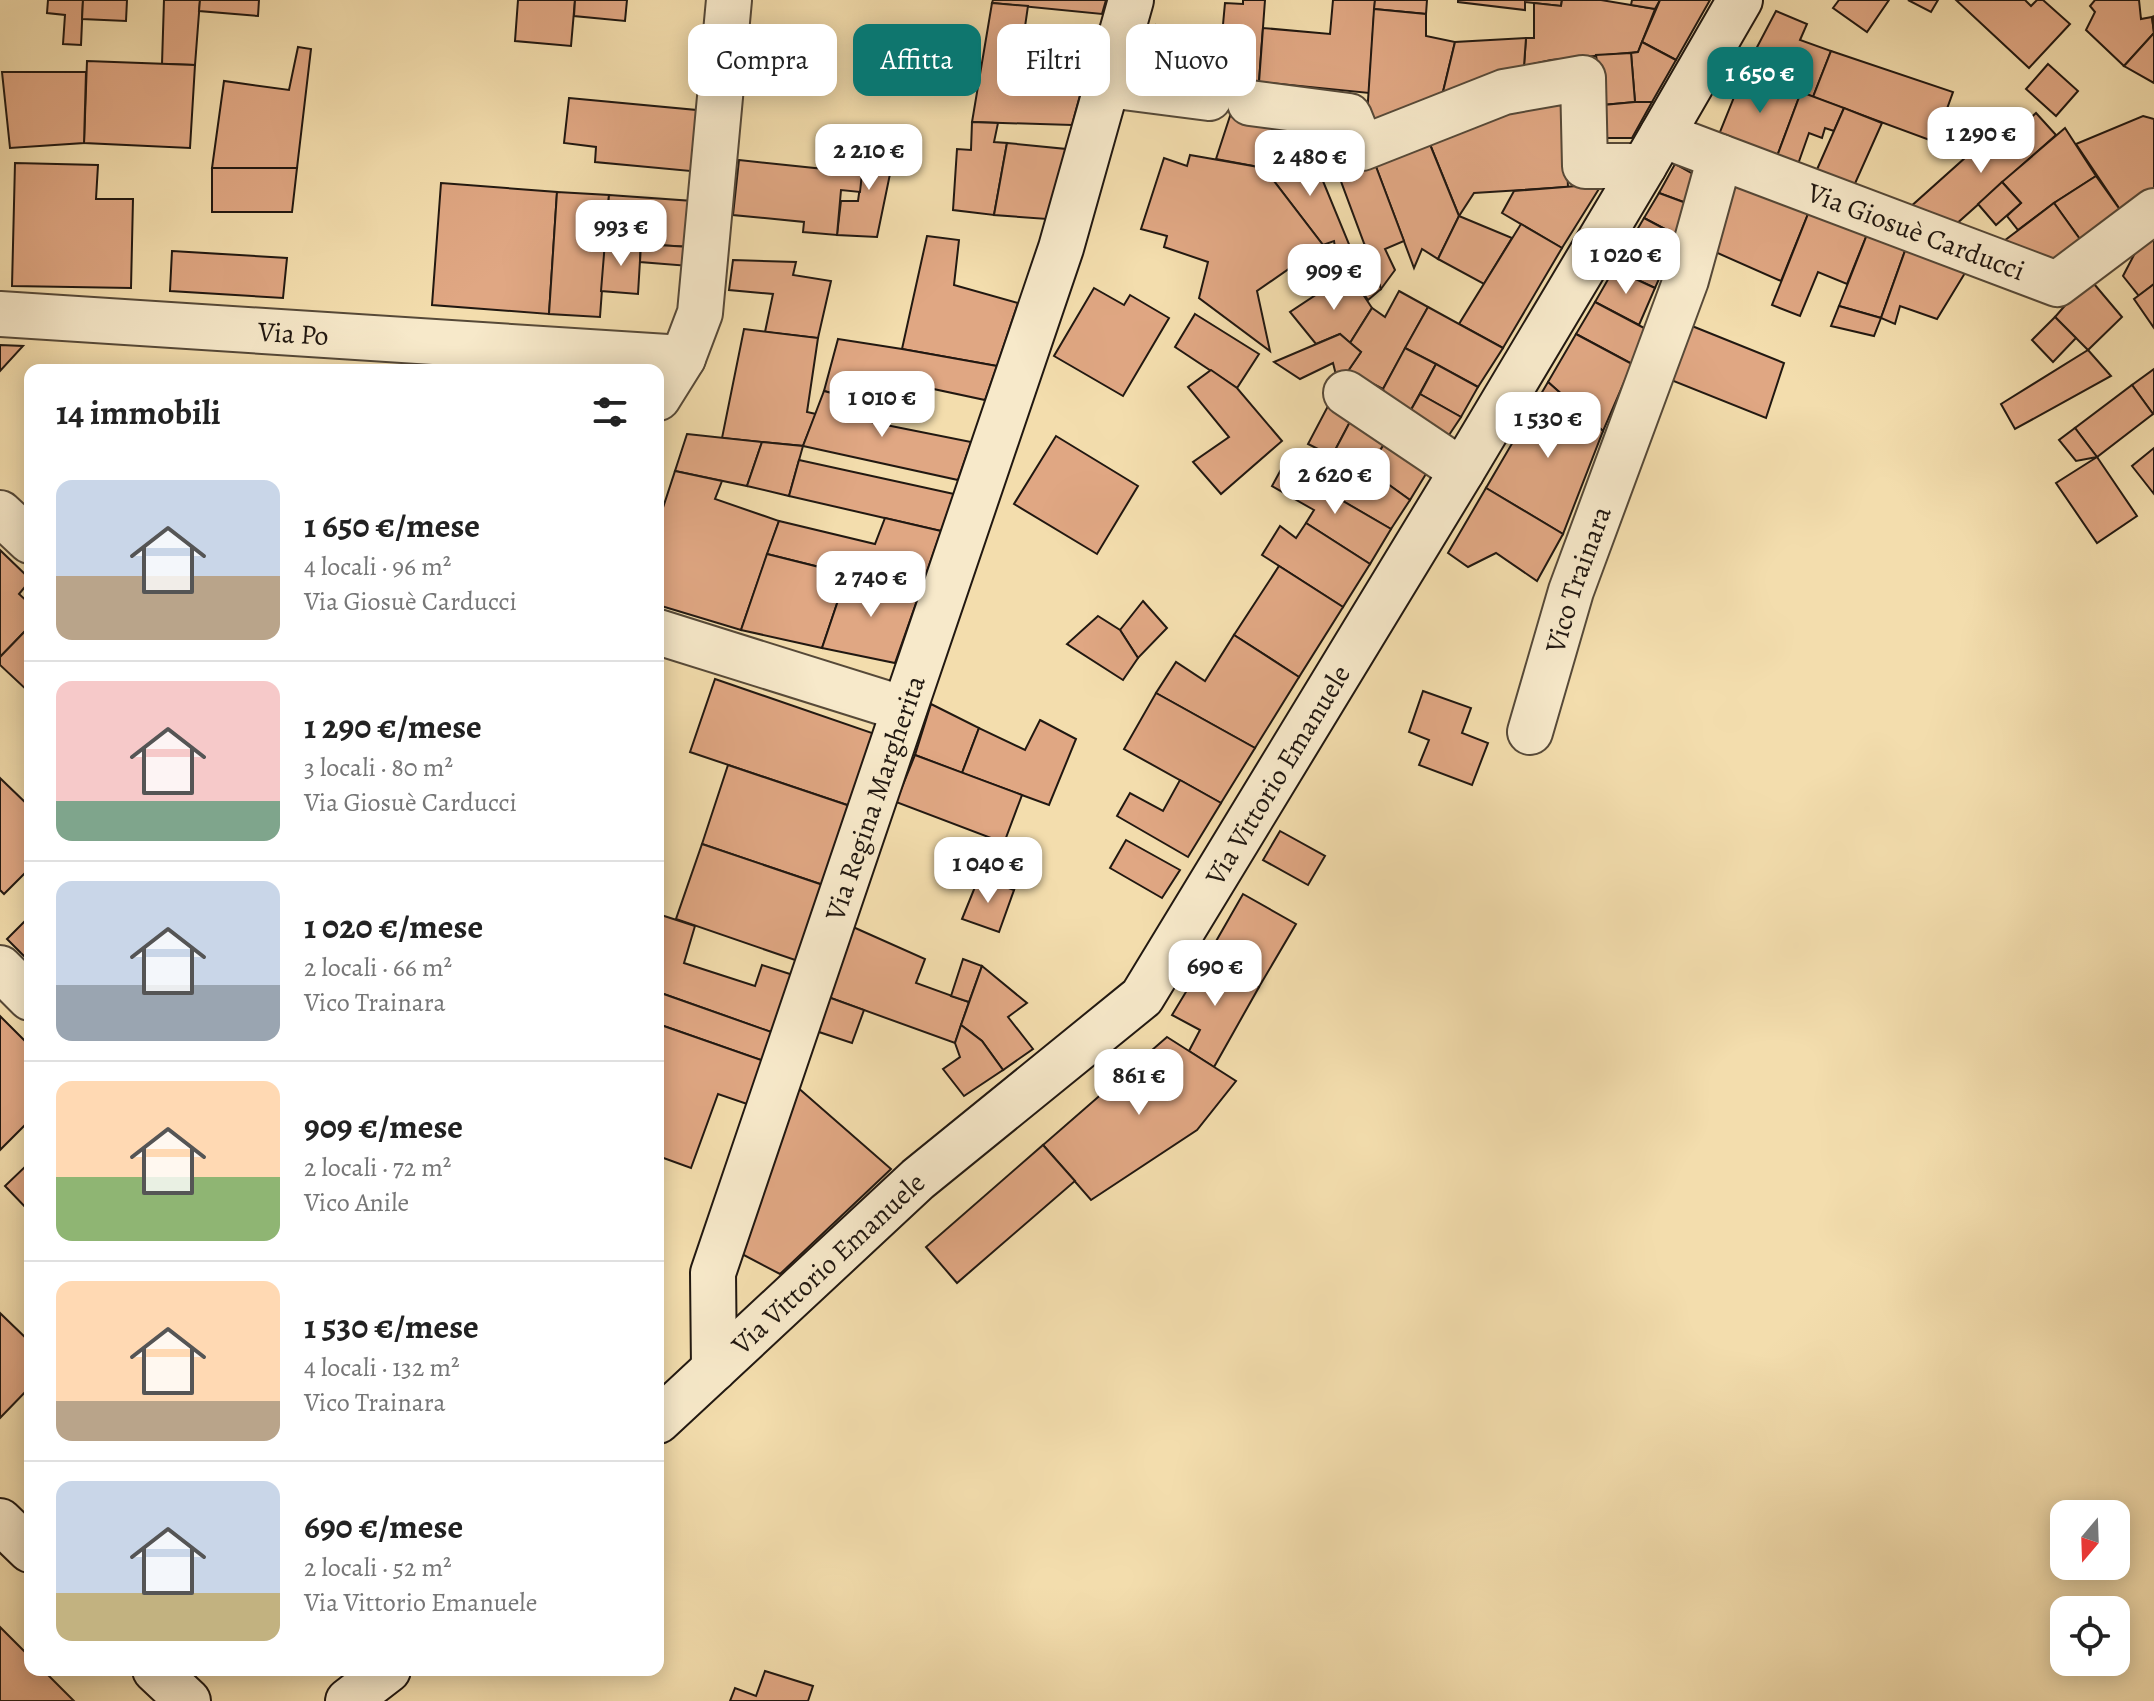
<!DOCTYPE html>
<html lang="it">
<head>
<meta charset="utf-8">
<style>
  :root { --surface:#fff; --page:#f2f2f2; --text:#222; --muted:#767676; --line:#e0e0e0; --accent:#0f766e }
  body { margin:0; font-family:Alegreya,serif; background:var(--page); color:var(--text); height:100vh; display:flex; flex-direction:column; font-size:30px; white-space:nowrap }
  * { box-sizing:border-box; margin:0 }
  p { font-size:26px; color:var(--muted) }
  .icon { flex:none; width:44px; height:44px; fill:none; stroke:currentColor; stroke-width:2; stroke-linecap:round; stroke-linejoin:round }
  .map { position:relative; flex:1; overflow:hidden }
  .details { position:absolute; left:24px; top:364px; width:640px; height:1312px; display:flex; flex-direction:column; background:var(--surface); border-radius:16px; box-shadow:0 4px 20px #0003 }
  .details>* { flex:none }
  .top-card { position:absolute; left:688px; top:24px; width:760px; height:72px; display:flex; gap:16px }
  .needle { width:52px; rotate:199deg }
  .controls { position:absolute; left:2050px; top:1500px; display:grid; gap:16px }
  .controls a { display:grid; place-items:center; width:80px; height:80px; border-radius:16px; background:var(--surface); box-shadow:0 4px 20px #0003; font-size:40px }
  .price { position:absolute; translate:-50% -68px; padding:0 18px; border-radius:16px; background:#fff; color:#222; font-size:26px; line-height:52px; filter:drop-shadow(0 2px 4px #0008) }
  .price::after { content:''; position:absolute; left:50%; top:48px; width:24px; height:18px; margin-left:-12px; background:inherit; clip-path:polygon(0 0,100% 0,50% 100%) }
  .price.selected { background:var(--accent); color:#fff }
  ul { padding:0; list-style:none }
  li { display:flex; align-items:center; gap:24px; height:200px; padding:0 32px }
  li+li { border-top:2px solid var(--line) }
  li span { display:grid; place-items:center; flex:none; width:224px; height:160px; border-radius:16px; color:#555 }
  li>.icon { margin-inline-start:auto }
  span .icon { width:96px; height:96px; fill:#fffc; stroke-width:1 }
  li b { font-size:34px }
  h2 { display:flex; justify-content:space-between; align-items:center; height:96px; padding:0 32px; font-size:34px }
  .pill { padding:0 28px; border-radius:16px; background:var(--surface); box-shadow:0 4px 20px #0003; font-size:28px; line-height:72px }
  .pill.selected { background:var(--accent); color:#fff }
  .map>svg:first-child { display:block }
  .building { fill:#e0a783; stroke:#211811; stroke-width:2 }
  .lines { fill:none; stroke-linecap:round; stroke-linejoin:round }
  .street-casing { stroke:#564938; stroke-width:48 }
  .secondary-casing { stroke:#211811; stroke-width:48 }
  .street { stroke:#f7e9ca; stroke-width:44 }
  .secondary { stroke:#f7e9ca; stroke-width:44 }
  .labels { text-anchor:middle; stroke-width:6; stroke-linejoin:round; paint-order:stroke }
  .street-label { font-size:28px; fill:#211811; stroke:#f7e9ca }
</style>
</head>
<body>
<div class="map">
<svg width="2154" height="1701" viewBox="0 0 2154 1701">
  <rect width="100%" height="100%" fill="#f3ddad"/>
  <filter id="stains"><feTurbulence type="fractalNoise" baseFrequency=".0025" numOctaves="4"/><feColorMatrix values="0 0 0 0 .2 0 0 0 0 .09 0 0 0 0 .02 0 0 0 .5 -.17"/></filter>
  <radialGradient id="worn" r=".72"><stop offset=".6" stop-color="#630" stop-opacity="0"/><stop offset="1" stop-color="#630" stop-opacity=".3"/></radialGradient>
  <g class="building">
    <path d="M48,0H83L81,45L63,44L65,15L47,13Z"/>
    <path d="M83,0H127L126,21L82,19Z"/>
    <path d="M164,0H200L195,65L162,64Z"/>
    <path d="M200,0H259L258,16L199,11Z"/>
    <path d="M518,0H575L571,46L515,41Z"/>
    <path d="M575,0H627L625,21L574,16Z"/>
    <path d="M993,0H1106L1102,14L992,3Z"/>
    <path d="M1243,0H1265L1259,82L1283,85L1282,96L1217,89L1225,3L1243,4Z"/>
    <path d="M1333,0H1375L1369,93L1259,82L1263,28L1330,34Z"/>
    <path d="M1375,0H1427L1426,14L1374,9Z"/>
    <path d="M1458,0H1562L1561,6L1525,2V10L1458,2Z"/>
    <path d="M1562,0H1601L1655,9L1638,52L1551,60L1524,66L1526,38H1534V3L1561,6Z"/>
    <path d="M1632,0H1660L1655,9L1631,5Z"/>
    <path d="M1660,0H1710L1676,60L1642,42Z"/>
    <path d="M1839,0H1889L1867,32L1833,8Z"/>
    <path d="M1908,0H1938L1931,12Z"/>
    <path d="M1956,0H2025L2031,6L2037,0H2043L2070,24L2029,68Z"/>
    <path d="M2095,0H2139L2141,19L2152,17L2154,33L2124,66L2086,30L2095,12L2090,6Z"/>
    <path d="M992,3L1028,6L1017,82L1082,88L1072,125L972,122Z"/>
    <path d="M1374,9L1426,14V36L1455,42L1441,100L1366,131Z"/>
    <path d="M1776,11L1807,24L1800,40L1831,51L1813,97L1745,70Z"/>
    <path d="M2154,16V83L2124,66L2154,33L2152,17Z"/>
    <path d="M1156,25L1222,37L1217,89L1142,83Z"/>
    <path d="M1526,38L1524,66L1441,100L1455,42Z"/>
    <path d="M1642,42L1676,60L1652,102H1635L1631,53L1638,52Z"/>
    <path d="M298,47L311,49L297,168H212L224,81L289,90Z"/>
    <path d="M1831,51L1953,92L1935,142L1813,97Z"/>
    <path d="M1631,53L1635,102L1603,105L1596,55Z"/>
    <path d="M87,61L195,65L190,148L84,143Z"/>
    <path d="M2048,64L2078,91L2056,116L2026,89Z"/>
    <path d="M1745,70L1801,92L1776,159L1718,137Z"/>
    <path d="M2,72H86L84,143L10,148Z"/>
    <path d="M1801,92L1844,108L1834,131L1825,128L1822,138L1809,133L1797,167L1776,159Z"/>
    <path d="M569,98L707,111L701,172L595,162L596,147L564,143Z"/>
    <path d="M1564,102L1568,187L1474,193L1459,216L1429,142L1509,109Z"/>
    <path d="M1635,102H1652L1632,138H1607L1603,105Z"/>
    <path d="M1844,108L1882,123L1853,188L1815,174Z"/>
    <path d="M2036,113L2056,135L1954,226L1908,209L1985,140L1999,156L2019,139L2014,133Z"/>
    <path d="M1230,116L1317,126L1325,148L1264,168L1216,159Z"/>
    <path d="M2143,116L2154,119V189L2123,214L2076,144Z"/>
    <path d="M972,122L998,123L994,142L1007,143L994,215L953,210L957,149L971,150Z"/>
    <path d="M2065,128L2096,176L2054,203L2018,230L2007,216L2021,203L2002,182Z"/>
    <path d="M867,136L896,145L877,237L837,235L841,201H858Z"/>
    <path d="M1429,142L1459,216L1438,259L1422,249L1414,268L1375,164Z"/>
    <path d="M1007,143L1066,149L1047,219L994,215Z"/>
    <path d="M1311,152L1351,249L1336,253L1334,241L1323,245L1264,168Z"/>
    <path d="M1190,155L1264,168L1323,245L1257,291L1270,351L1199,298L1208,262L1164,247L1167,236L1141,229L1164,158L1187,166Z"/>
    <path d="M739,160L862,173L860,192L841,190L837,235L803,232L804,222L733,215Z"/>
    <path d="M15,163L98,165L96,199H133L131,288L12,286Z"/>
    <path d="M1375,164L1404,241L1385,249L1395,270L1381,289L1339,176Z"/>
    <path d="M1675,164L1693,174L1686,203L1659,193Z"/>
    <path d="M212,168H297L292,212H212Z"/>
    <path d="M2096,176L2123,214L2082,242L2054,203Z"/>
    <path d="M1734,177L1810,209L1781,281L1713,251Z"/>
    <path d="M2002,182L2021,203L1996,225L1978,204Z"/>
    <path d="M441,183L557,192L549,314L432,305Z"/>
    <path d="M1602,184L1562,248L1502,213L1514,191Z"/>
    <path d="M557,192L609,195L600,317L549,314Z"/>
    <path d="M1659,193L1686,203L1678,236L1644,218Z"/>
    <path d="M609,195L693,201L690,247L605,242Z"/>
    <path d="M2054,203L2082,242L2051,264L2000,244Z"/>
    <path d="M1810,209L1868,232L1847,284L1818,272L1800,316L1772,305Z"/>
    <path d="M1459,216L1512,238L1484,284L1438,259Z"/>
    <path d="M1644,218L1678,236L1655,288L1614,269Z"/>
    <path d="M1521,224L1562,248L1503,348L1459,324Z"/>
    <path d="M2147,230L2154,238V284L2139,296L2123,276Z"/>
    <path d="M1868,232L1906,248L1881,318L1839,306Z"/>
    <path d="M927,236L959,240L954,285L1018,303L997,366L902,349Z"/>
    <path d="M605,242L641,244L638,294L601,291Z"/>
    <path d="M641,244L690,247L689,266L640,262Z"/>
    <path d="M1365,245L1381,289L1368,300L1336,253Z"/>
    <path d="M1906,248L1965,273L1937,319L1900,306L1895,324L1881,318Z"/>
    <path d="M172,251L287,258L283,298L170,291Z"/>
    <path d="M733,260L796,262L793,275L831,281L818,338L765,332L773,294L729,290Z"/>
    <path d="M1614,269L1655,288L1639,325L1595,302Z"/>
    <path d="M1349,273L1372,308L1350,343L1340,334L1316,344L1290,312Z"/>
    <path d="M2089,278L2122,317L2088,350L2055,317Z"/>
    <path d="M2154,284V328L2134,299Z"/>
    <path d="M1094,288L1124,305L1130,295L1169,318L1123,396L1054,356Z"/>
    <path d="M1399,291L1428,307L1383,389L1348,371L1361,352L1350,343L1372,308L1385,317Z"/>
    <path d="M1595,302L1646,329L1632,364L1576,334Z"/>
    <path d="M1839,306L1881,318L1874,336L1831,326Z"/>
    <path d="M1428,307L1503,348L1478,387L1405,348Z"/>
    <path d="M1195,314L1259,354L1237,388L1175,347Z"/>
    <path d="M2055,317L2076,338L2053,362L2032,340Z"/>
    <path d="M1687,324L1784,363L1766,418L1666,378Z"/>
    <path d="M744,329L818,338L807,412L816,414L803,446L722,438Z"/>
    <path d="M1340,334L1361,352L1348,371L1336,375L1333,363L1300,379L1274,362Z"/>
    <path d="M1576,334L1632,364L1603,431L1548,382Z"/>
    <path d="M838,339L902,349L997,366L985,400L868,375L860,401L824,391Z"/>
    <path d="M0,345L23,346L0,371Z"/>
    <path d="M1405,348L1436,364L1407,417L1390,404L1383,389Z"/>
    <path d="M2088,350L2111,376L2015,429L2001,404Z"/>
    <path d="M1436,364L1478,387L1461,417L1420,394Z"/>
    <path d="M2154,369V413L2153,414L2132,385Z"/>
    <path d="M1211,370L1237,388L1282,441L1221,494L1193,462L1229,437L1188,387Z"/>
    <path d="M1548,382L1603,431L1563,534L1486,488Z"/>
    <path d="M2132,385L2153,414L2097,457L2075,428Z"/>
    <path d="M824,391L877,405L871,422L971,442L958,480L803,446Z"/>
    <path d="M1420,394L1461,417L1445,441L1407,417Z"/>
    <path d="M1328,406L1352,418L1332,456L1308,444Z"/>
    <path d="M1352,418L1390,436L1367,469L1332,456Z"/>
    <path d="M2075,428L2097,457L2076,461L2059,440Z"/>
    <path d="M687,434L762,442L747,486L675,471Z"/>
    <path d="M1056,436L1138,486L1097,554L1014,504Z"/>
    <path d="M1390,436L1432,464L1410,500L1367,469Z"/>
    <path d="M762,442L803,446L789,496L747,486Z"/>
    <path d="M2154,448V494L2132,466Z"/>
    <path d="M2097,457L2137,516L2097,543L2056,483Z"/>
    <path d="M1342,458L1367,469L1410,500L1391,529L1325,491Z"/>
    <path d="M799,460L954,494L941,531L789,496Z"/>
    <path d="M1283,466L1391,529L1370,564L1306,523L1314,510L1272,486Z"/>
    <path d="M675,471L722,481L715,499L779,521L741,630L658,605V523Z"/>
    <path d="M1486,488L1563,534L1537,581L1496,553L1468,567L1448,553Z"/>
    <path d="M885,518L941,531L920,592L767,554L779,521L875,544Z"/>
    <path d="M1306,523L1370,564L1343,607L1262,555L1280,526L1296,538Z"/>
    <path d="M0,550L30,579V581L19,594L30,604V626L0,657Z"/>
    <path d="M767,554L847,574L822,648L741,630Z"/>
    <path d="M1279,566L1343,607L1299,677L1234,635Z"/>
    <path d="M847,574L920,592L895,663L822,648Z"/>
    <path d="M1143,601L1167,628L1138,658L1120,630Z"/>
    <path d="M1098,616L1120,630L1138,658L1123,680L1067,644Z"/>
    <path d="M30,626V693L0,665V657Z"/>
    <path d="M1234,635L1299,677L1255,748L1156,693L1176,662L1205,681Z"/>
    <path d="M715,679L875,734L850,806L690,752Z"/>
    <path d="M1423,691L1471,708L1462,733L1488,743L1472,785L1419,765L1429,740L1409,732Z"/>
    <path d="M1156,693L1255,748L1221,803L1124,749Z"/>
    <path d="M931,704L979,728L962,773L915,755Z"/>
    <path d="M1040,720L1076,739L1049,805L962,773L979,728L1025,750Z"/>
    <path d="M915,755L1022,795L1004,843L896,802Z"/>
    <path d="M728,765L850,806L823,885L702,844Z"/>
    <path d="M0,778L30,807V868L4,894L0,890Z"/>
    <path d="M1180,780L1221,803L1188,857L1117,816L1130,793L1163,811Z"/>
    <path d="M1280,831L1325,856L1308,885L1263,860Z"/>
    <path d="M1126,840L1180,870L1162,898L1110,868Z"/>
    <path d="M702,844L823,885L798,961L676,919Z"/>
    <path d="M1016,847L1027,852L1014,890L979,877L988,850L1012,860Z"/>
    <path d="M979,877L1014,890L999,932L962,919Z"/>
    <path d="M1243,894L1296,924L1259,987L1207,957Z"/>
    <path d="M658,914L695,926L684,963L755,986L762,965L793,975L774,1033L658,992Z"/>
    <path d="M30,916V962L7,939Z"/>
    <path d="M853,927L925,959L916,983L969,1002L955,1043L828,997Z"/>
    <path d="M1207,957L1259,987L1214,1067L1189,1051L1200,1030L1172,1015Z"/>
    <path d="M963,959L982,966L969,1002L951,996Z"/>
    <path d="M982,966L1027,1003L1008,1017L1033,1049L1003,1070L982,1041L961,1025Z"/>
    <path d="M658,992L774,1033L764,1061L658,1024Z"/>
    <path d="M828,997L864,1010L852,1043L816,1031Z"/>
    <path d="M0,1016L30,1046V1120L0,1150Z"/>
    <path d="M658,1024L764,1061L750,1105L718,1094L691,1168L658,1156Z"/>
    <path d="M961,1025L982,1041L1003,1070L964,1096L943,1069L960,1057L955,1043Z"/>
    <path d="M1167,1037L1236,1081L1197,1130L1091,1200L1043,1145Z"/>
    <path d="M796,1086L891,1169L780,1274L738,1252Z"/>
    <path d="M1043,1145L1075,1181L957,1283L926,1247Z"/>
    <path d="M30,1162V1212L5,1186Z"/>
    <path d="M0,1313L30,1342V1387L0,1418Z"/>
    <path d="M0,1627L30,1657V1670H43L74,1701H0Z"/>
    <path d="M765,1671L813,1686L808,1701H730L735,1688L756,1696Z"/>
  </g>
  <g class="lines">
    <defs>
      <g id="street">
        <path d="M1108,85L1209,98"/>
        <path d="M1250,103L1349,116L1362,148L1504,92L1583,78L1585,166H1644"/>
        <path id="s1" d="M1662,135L2057,284L2154,211"/>
        <path id="s2" d="M0,314L683,358"/>
        <path d="M1346,393L1462,471"/>
        <path d="M658,398L683,358L700,313L729,0"/>
        <path d="M0,513L30,541"/>
        <path d="M658,632L904,709"/>
        <path id="s3" d="M1530,732L1571,591L1686,280L1720,157"/>
        <path d="M0,968L30,998"/>
      </g>
      <g id="secondary">
        <path id="s4" d="M714,1369L713,1273L1061,248L1131,0"/>
        <path id="s5" d="M658,1421L918,1179L1142,997L1462,471L1644,166L1740,0"/>
        <path d="M0,1521L30,1550"/>
        <path d="M155,1670L188,1701"/>
        <path d="M348,1701L388,1670"/>
      </g>
    </defs>
    <use href="#street" class="street-casing"/>
    <use href="#secondary" class="secondary-casing"/>
    <use href="#street" class="street"/>
    <use href="#secondary" class="secondary"/>
  </g>
  <g class="labels">
    <g class="street-label">
      <text dy="10" stroke="none"><textPath href="#s1" startOffset="272">Via Giosuè Carducci</textPath></text>
      <text dy="10" stroke="none"><textPath href="#s2" startOffset="294">Via Po</textPath></text>
      <text dy="10" stroke="none"><textPath href="#s3" startOffset="160">Vico Trainara</textPath></text>
      <text dy="10" stroke="none"><textPath href="#s5" startOffset="904">Via Vittorio Emanuele</textPath></text>
      <text dy="10" stroke="none"><textPath href="#s4" startOffset="598">Via Regina Margherita</textPath></text>
      <text dy="10" stroke="none"><textPath href="#s5" startOffset="232">Via Vittorio Emanuele</textPath></text>
    </g>
  </g>
  <rect width="100%" height="100%" filter="url(#stains)"/>
  <rect width="100%" height="100%" fill="url(#worn)"/>
</svg>
<div class="controls">
<a><svg class="needle" viewBox="-14 -14 28 28"><path d="M0-13l5 13h-10z" fill="#e53935"/><path d="M0 13l5-13h-10z" fill="#767676"/></svg></a>
<a><svg class="icon" aria-label="locate" viewBox="0 0 24 24"><circle cx="12" cy="12" r="6"/><path d="M12 2v4M12 18v4M2 12h4M18 12h4"/></svg></a>
</div>
<b class="price selected" style="left:1760px;top:115px">1 650 €</b>
<b class="price" style="left:1981px;top:175px">1 290 €</b>
<b class="price" style="left:869px;top:192px">2 210 €</b>
<b class="price" style="left:1310px;top:198px">2 480 €</b>
<b class="price" style="left:621px;top:268px">993 €</b>
<b class="price" style="left:1626px;top:296px">1 020 €</b>
<b class="price" style="left:1334px;top:312px">909 €</b>
<b class="price" style="left:882px;top:439px">1 010 €</b>
<b class="price" style="left:1548px;top:460px">1 530 €</b>
<b class="price" style="left:1335px;top:516px">2 620 €</b>
<b class="price" style="left:871px;top:619px">2 740 €</b>
<b class="price" style="left:988px;top:905px">1 040 €</b>
<b class="price" style="left:1215px;top:1008px">690 €</b>
<b class="price" style="left:1139px;top:1117px">861 €</b>
<div class="top-card">
<a class="pill">Compra</a>
<a class="pill selected">Affitta</a>
<a class="pill">Filtri</a>
<a class="pill">Nuovo</a>
</div>
<section class="details">
<h2>14 immobili<svg class="icon" aria-label="filters" viewBox="0 0 24 24"><path d="M4 7h16M4 17h16"/><circle cx="9" cy="7" r="2"/><circle cx="15" cy="17" r="2"/></svg></h2>
<ul>
<li><span style="background:linear-gradient(#c9d6e8 60%,#b9a48a 0)"><svg class="icon" aria-label="home" viewBox="0 0 24 24"><path d="M3 11l9-7 9 7M6 9v11h12V9"/></svg></span><div><b>1 650 €/mese</b><p>4 locali · 96 m²</p><p>Via Giosuè Carducci</p></div></li>
<li><span style="background:linear-gradient(#f6c9c9 75%,#7fa58c 0)"><svg class="icon" aria-label="home" viewBox="0 0 24 24"><path d="M3 11l9-7 9 7M6 9v11h12V9"/></svg></span><div><b>1 290 €/mese</b><p>3 locali · 80 m²</p><p>Via Giosuè Carducci</p></div></li>
<li><span style="background:linear-gradient(#c9d6e8 65%,#9aa5b1 0)"><svg class="icon" aria-label="home" viewBox="0 0 24 24"><path d="M3 11l9-7 9 7M6 9v11h12V9"/></svg></span><div><b>1 020 €/mese</b><p>2 locali · 66 m²</p><p>Vico Trainara</p></div></li>
<li><span style="background:linear-gradient(#ffd9b3 60%,#8fb573 0)"><svg class="icon" aria-label="home" viewBox="0 0 24 24"><path d="M3 11l9-7 9 7M6 9v11h12V9"/></svg></span><div><b>909 €/mese</b><p>2 locali · 72 m²</p><p>Vico Anile</p></div></li>
<li><span style="background:linear-gradient(#ffd9b3 75%,#b9a48a 0)"><svg class="icon" aria-label="home" viewBox="0 0 24 24"><path d="M3 11l9-7 9 7M6 9v11h12V9"/></svg></span><div><b>1 530 €/mese</b><p>4 locali · 132 m²</p><p>Vico Trainara</p></div></li>
<li><span style="background:linear-gradient(#c9d6e8 70%,#c2b280 0)"><svg class="icon" aria-label="home" viewBox="0 0 24 24"><path d="M3 11l9-7 9 7M6 9v11h12V9"/></svg></span><div><b>690 €/mese</b><p>2 locali · 52 m²</p><p>Via Vittorio Emanuele</p></div></li>
</ul>
</section>
</div>
</body>
</html>
